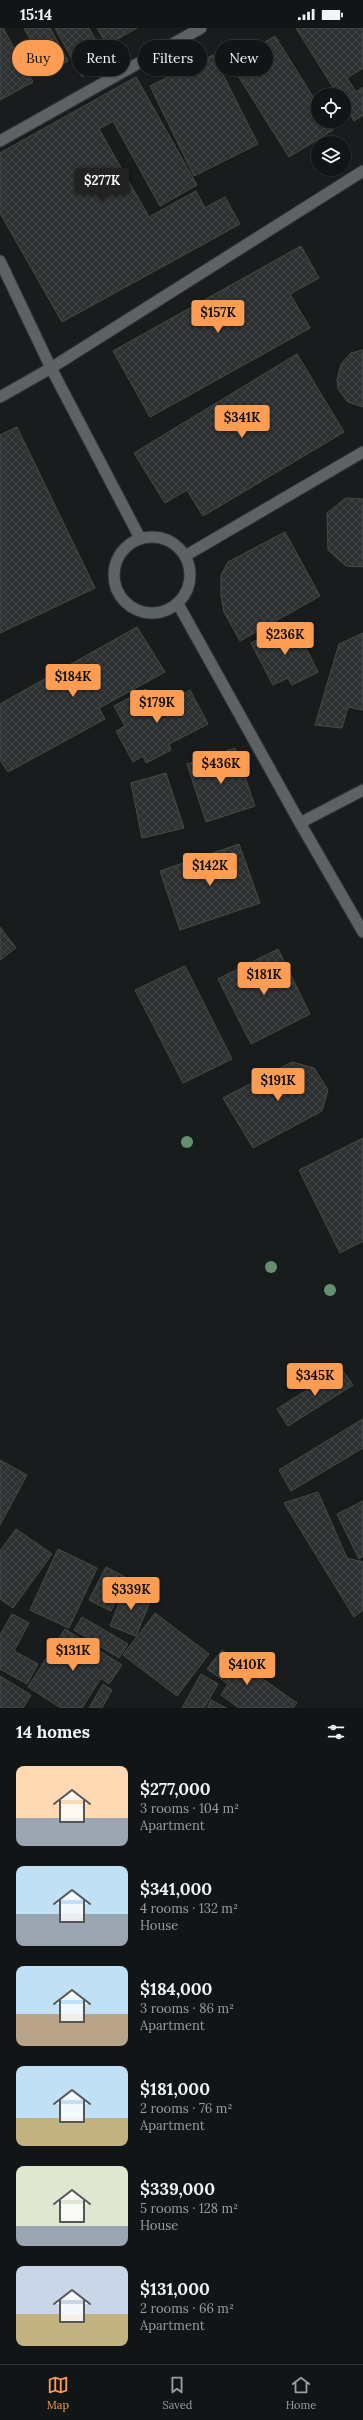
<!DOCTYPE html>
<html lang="en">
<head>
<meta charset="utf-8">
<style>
  :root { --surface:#121516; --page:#1f2223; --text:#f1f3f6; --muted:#9c9fa1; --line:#313435; --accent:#fc9d53 }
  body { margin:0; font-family:Lora,serif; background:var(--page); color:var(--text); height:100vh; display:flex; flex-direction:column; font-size:15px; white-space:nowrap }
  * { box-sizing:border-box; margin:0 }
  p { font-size:13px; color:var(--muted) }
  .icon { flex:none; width:22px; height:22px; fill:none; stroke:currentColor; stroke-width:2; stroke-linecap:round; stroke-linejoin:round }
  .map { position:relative; height:1680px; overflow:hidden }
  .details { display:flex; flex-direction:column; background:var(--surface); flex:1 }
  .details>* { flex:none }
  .hud { position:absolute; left:12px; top:12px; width:339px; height:36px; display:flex; gap:8px }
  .fabs { position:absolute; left:311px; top:60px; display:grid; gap:8px }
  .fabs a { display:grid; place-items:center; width:40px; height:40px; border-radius:50%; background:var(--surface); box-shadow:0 1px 3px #0004,0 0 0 1px var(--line); font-size:20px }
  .price { position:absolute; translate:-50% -34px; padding:0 9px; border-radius:4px; background:var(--accent); color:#111; font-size:13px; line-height:26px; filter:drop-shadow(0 1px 2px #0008) }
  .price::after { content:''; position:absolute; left:50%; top:24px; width:12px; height:9px; margin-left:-6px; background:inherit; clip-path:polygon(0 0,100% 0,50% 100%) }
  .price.on { background:#222; color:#fff }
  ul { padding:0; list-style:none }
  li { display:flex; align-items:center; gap:12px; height:100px; padding:0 16px }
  li span { display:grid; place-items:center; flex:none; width:112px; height:80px; border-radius:8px; color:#555 }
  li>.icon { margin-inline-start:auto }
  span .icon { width:48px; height:48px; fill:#fffc; stroke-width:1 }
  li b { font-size:17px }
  h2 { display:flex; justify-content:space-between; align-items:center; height:48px; padding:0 16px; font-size:17px }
  .pill { padding:0 14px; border-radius:18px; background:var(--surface); box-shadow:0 1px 3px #0004,0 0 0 1px var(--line); font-size:14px; line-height:36px }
  .pill.on { background:var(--accent); color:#111 }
  .status { display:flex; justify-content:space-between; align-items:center; height:28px; padding:0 20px; background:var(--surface); direction:ltr }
  .status svg { height:11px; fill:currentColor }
  .dock { display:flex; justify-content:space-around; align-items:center; height:56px; border-top:1px solid var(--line); background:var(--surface); font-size:11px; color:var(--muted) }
  .dock a { display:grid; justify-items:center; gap:2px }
  .dock .on { color:var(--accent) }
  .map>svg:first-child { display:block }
  .building { fill:url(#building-cross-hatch); stroke:#464b4a }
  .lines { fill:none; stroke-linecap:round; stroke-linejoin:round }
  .service-casing { stroke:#343738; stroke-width:13 }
  .minor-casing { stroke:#343738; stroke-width:13 }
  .service { stroke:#5d6264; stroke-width:11 }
  .minor { stroke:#5d6264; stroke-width:11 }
  .tree { fill:#649072 }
</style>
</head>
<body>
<div class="status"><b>15:14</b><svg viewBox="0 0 49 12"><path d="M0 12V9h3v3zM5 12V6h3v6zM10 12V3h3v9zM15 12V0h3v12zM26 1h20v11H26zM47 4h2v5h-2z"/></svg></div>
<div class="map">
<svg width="363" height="1680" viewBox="0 0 363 1680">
  <defs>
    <pattern id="building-cross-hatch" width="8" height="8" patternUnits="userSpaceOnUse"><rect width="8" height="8" fill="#2d3131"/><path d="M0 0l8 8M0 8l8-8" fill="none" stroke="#414545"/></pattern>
  </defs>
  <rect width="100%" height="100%" fill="#181c1d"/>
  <g class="building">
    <path d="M0,0H3L33,54L0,72Z"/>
    <path d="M24,0H50L68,33L48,44Z"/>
    <path d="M55,0H89L108,35L82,49Z"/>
    <path d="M97,0H137L107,17Z"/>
    <path d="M296,0H363V40L347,50L356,64L363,59V87L354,93L344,77V67H338Z"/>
    <path d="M275,8L318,77V93H328L333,102L289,129L230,35Z"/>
    <path d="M213,27L258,116L194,148L150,58Z"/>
    <path d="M136,49L197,157L160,178L113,93L99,101L149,189L196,163L205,180L225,169L240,196L62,294L0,185V125Z"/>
    <path d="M301,218L319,250L290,266L310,300L150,389L113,323Z"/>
    <path d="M362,322H363V379L348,374L338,361L337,352L341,336L351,325Z"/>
    <path d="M297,326L344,404L203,488L187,462L165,475L134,425Z"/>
    <path d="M17,399L95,560L0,605V407Z"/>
    <path d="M346,470L363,471V539L346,538L328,522L327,485Z"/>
    <path d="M285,504L320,568L240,613L224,584L221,567V547L228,534Z"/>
    <path d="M293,594L318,644L292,657L288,650L273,657L251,615Z"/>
    <path d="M137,599L165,644L99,680L105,691L8,744L0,732V676Z"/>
    <path d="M363,605V682L348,679L342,700L315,697L339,616Z"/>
    <path d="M146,661L156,681L190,662L208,696L169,716L171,722L146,735L143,728L133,734L116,703L125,698L114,678Z"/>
    <path d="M235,720L255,778L206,794L187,736Z"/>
    <path d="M166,745L184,800L142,810L131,755Z"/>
    <path d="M239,816L260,875L180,902L160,843Z"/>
    <path d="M0,899L16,920L0,932Z"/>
    <path d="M278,921L310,986L251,1016L218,951Z"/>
    <path d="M185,938L232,1031L183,1055L135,962Z"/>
    <path d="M292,1034L314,1040L328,1062L322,1083L253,1120L223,1070Z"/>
    <path d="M363,1110V1213L340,1225L299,1142Z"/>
    <path d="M341,1340L353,1357L288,1398L277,1381Z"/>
    <path d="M363,1391V1420L291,1463L279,1442Z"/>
    <path d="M0,1432L27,1447L0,1497Z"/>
    <path d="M318,1464L347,1530L363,1534V1582L354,1589L284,1475Z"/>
    <path d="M363,1473V1528L359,1531L337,1486Z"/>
    <path d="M16,1501L52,1526L13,1580L0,1571V1523Z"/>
    <path d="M58,1521L97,1540L69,1600L30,1582Z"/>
    <path d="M106,1539L127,1550L111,1583L89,1572Z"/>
    <path d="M126,1558L152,1569L136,1608L110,1598Z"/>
    <path d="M155,1585L209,1626L177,1668L123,1627Z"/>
    <path d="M12,1586L29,1595L14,1623L38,1636L27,1656L0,1641V1607Z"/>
    <path d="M82,1589L128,1616L119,1630L74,1602Z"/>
    <path d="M65,1601L122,1637L109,1656L101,1650L82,1680H61L28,1659Z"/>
    <path d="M222,1622L297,1675L293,1680H239L221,1667L228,1656L207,1641Z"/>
    <path d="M201,1646L218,1656L204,1680H182Z"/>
    <path d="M0,1648L31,1667L23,1680H0Z"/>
    <path d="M103,1656L112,1662L102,1680H89Z"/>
    <path d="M211,1672L226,1680H207Z"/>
  </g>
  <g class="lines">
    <defs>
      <g id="service">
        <path d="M0,113L201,0"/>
        <path d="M0,233L51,340L140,510"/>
        <path d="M0,369L51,340L363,143"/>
        <path d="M185,528L363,424"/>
        <path d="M178,576L300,795L363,904"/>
        <path d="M300,795L363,762"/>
      </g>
      <circle id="minor" cx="152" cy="547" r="38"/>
    </defs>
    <use href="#service" class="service-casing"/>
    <use href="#minor" class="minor-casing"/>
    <use href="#service" class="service"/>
    <use href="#minor" class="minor"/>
  </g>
  <g class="tree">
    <circle cx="187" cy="1114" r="6"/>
    <circle cx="271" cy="1239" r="6"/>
    <circle cx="330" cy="1262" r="6"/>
  </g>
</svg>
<div class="fabs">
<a><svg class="icon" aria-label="locate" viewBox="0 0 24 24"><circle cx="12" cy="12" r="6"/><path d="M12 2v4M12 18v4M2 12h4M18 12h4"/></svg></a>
<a><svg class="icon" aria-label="layers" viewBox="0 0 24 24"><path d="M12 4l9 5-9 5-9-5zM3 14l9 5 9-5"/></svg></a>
</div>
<b class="price on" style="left:102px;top:174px">$277K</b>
<b class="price" style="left:218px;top:306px">$157K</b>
<b class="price" style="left:242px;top:411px">$341K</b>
<b class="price" style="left:285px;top:628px">$236K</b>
<b class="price" style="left:73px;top:670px">$184K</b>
<b class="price" style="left:157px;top:696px">$179K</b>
<b class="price" style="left:221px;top:757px">$436K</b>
<b class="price" style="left:210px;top:859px">$142K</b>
<b class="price" style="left:264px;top:968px">$181K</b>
<b class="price" style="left:278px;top:1074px">$191K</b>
<b class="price" style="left:315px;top:1369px">$345K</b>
<b class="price" style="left:131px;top:1583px">$339K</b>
<b class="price" style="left:73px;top:1644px">$131K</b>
<b class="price" style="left:247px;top:1658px">$410K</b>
<div class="hud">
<a class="pill on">Buy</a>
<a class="pill">Rent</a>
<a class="pill">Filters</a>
<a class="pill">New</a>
</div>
</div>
<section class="details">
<h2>14 homes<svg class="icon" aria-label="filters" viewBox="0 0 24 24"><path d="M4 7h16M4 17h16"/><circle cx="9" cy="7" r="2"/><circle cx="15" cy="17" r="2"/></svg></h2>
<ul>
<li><span style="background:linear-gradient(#ffd9b3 65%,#9aa5b1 0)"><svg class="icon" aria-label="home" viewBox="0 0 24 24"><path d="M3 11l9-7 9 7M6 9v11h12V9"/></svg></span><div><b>$277,000</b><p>3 rooms · 104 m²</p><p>Apartment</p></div></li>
<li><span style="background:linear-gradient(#bfe0f5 60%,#9aa5b1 0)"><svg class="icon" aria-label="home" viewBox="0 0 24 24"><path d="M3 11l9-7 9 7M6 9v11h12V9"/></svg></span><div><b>$341,000</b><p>4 rooms · 132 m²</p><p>House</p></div></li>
<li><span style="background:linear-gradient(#bfe0f5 60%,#b9a48a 0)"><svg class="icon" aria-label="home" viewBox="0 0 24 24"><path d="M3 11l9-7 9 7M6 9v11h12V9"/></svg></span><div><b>$184,000</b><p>3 rooms · 86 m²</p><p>Apartment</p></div></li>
<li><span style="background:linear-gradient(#bfe0f5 65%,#c2b280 0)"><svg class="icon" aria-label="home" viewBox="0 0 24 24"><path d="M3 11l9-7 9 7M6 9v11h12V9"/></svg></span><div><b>$181,000</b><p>2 rooms · 76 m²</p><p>Apartment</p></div></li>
<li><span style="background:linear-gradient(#dfe7d0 75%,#9aa5b1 0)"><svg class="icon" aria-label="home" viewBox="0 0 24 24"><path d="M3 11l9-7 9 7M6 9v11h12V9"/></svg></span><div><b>$339,000</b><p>5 rooms · 128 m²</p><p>House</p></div></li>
<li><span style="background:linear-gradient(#c9d6e8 60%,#c2b280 0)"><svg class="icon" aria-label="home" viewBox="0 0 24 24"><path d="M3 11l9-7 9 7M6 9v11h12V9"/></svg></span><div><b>$131,000</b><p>2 rooms · 66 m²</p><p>Apartment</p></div></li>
</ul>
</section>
<nav class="dock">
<a class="on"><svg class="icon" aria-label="map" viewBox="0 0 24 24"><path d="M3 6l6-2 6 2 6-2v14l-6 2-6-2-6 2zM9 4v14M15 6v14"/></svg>Map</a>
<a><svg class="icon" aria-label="saved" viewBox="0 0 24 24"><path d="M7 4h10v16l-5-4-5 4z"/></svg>Saved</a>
<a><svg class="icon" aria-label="home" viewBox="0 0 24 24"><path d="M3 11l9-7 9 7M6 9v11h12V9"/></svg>Home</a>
</nav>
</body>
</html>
